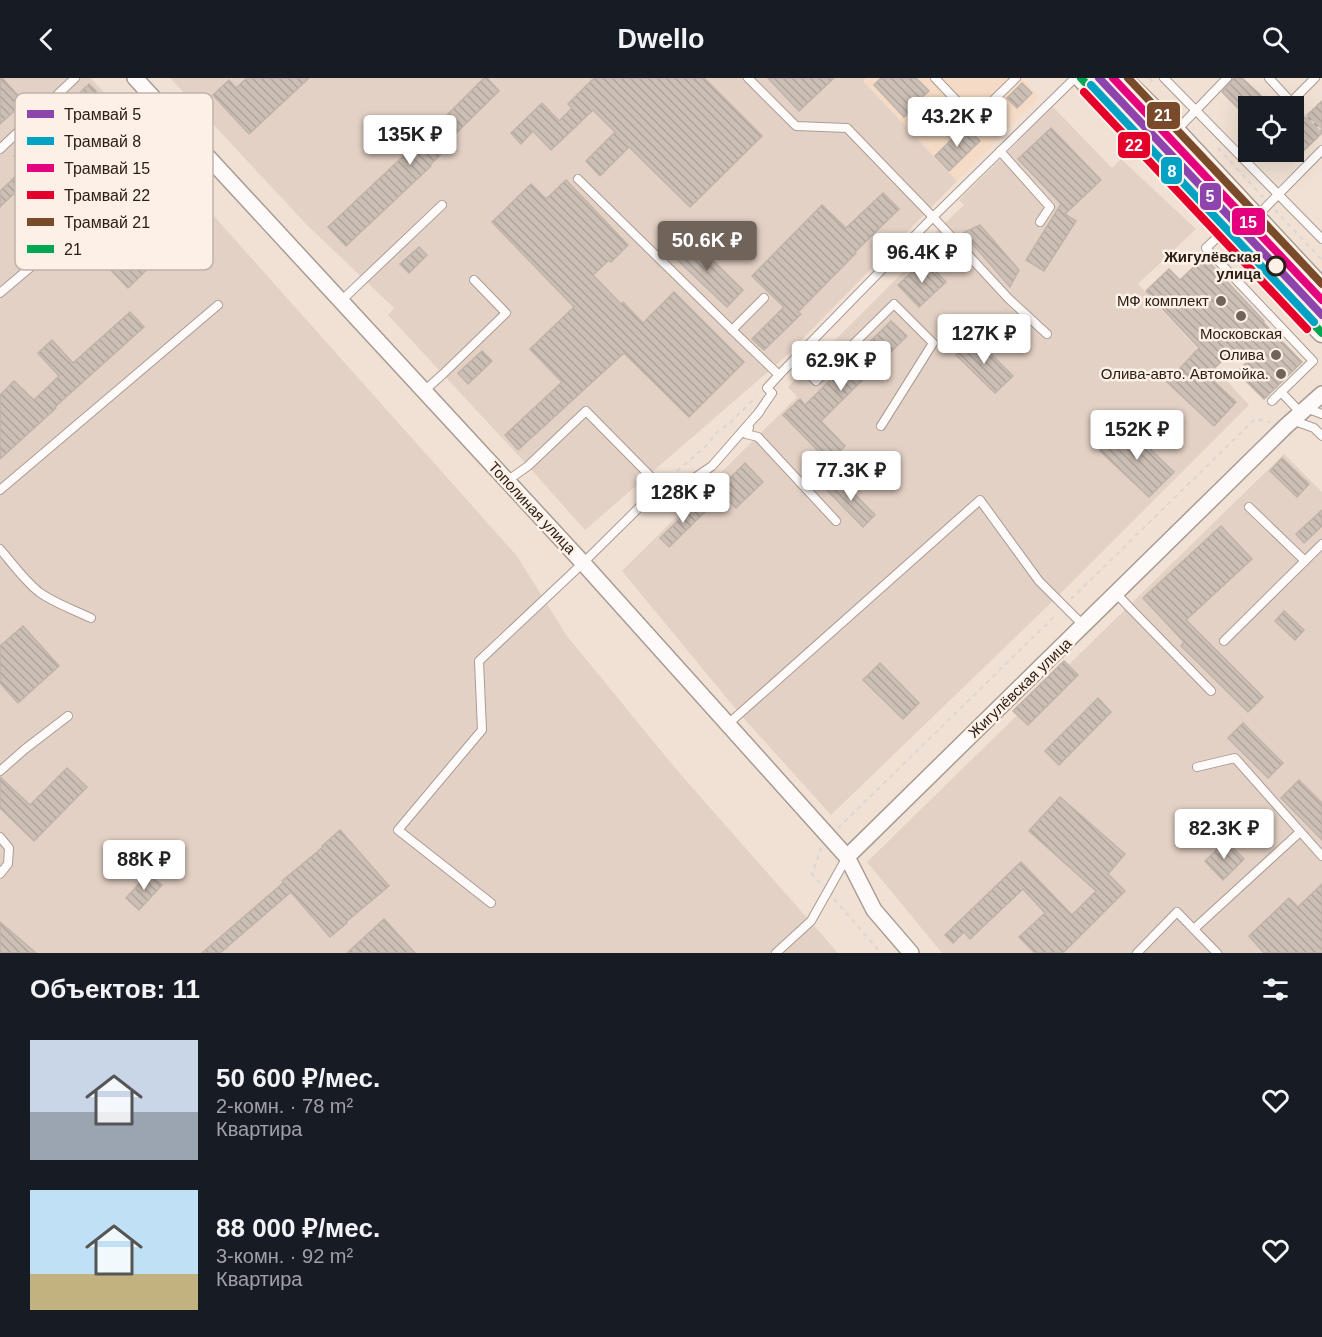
<!DOCTYPE html>
<html lang="ru">
<head>
<meta charset="utf-8">
<style>
  :root { --surface:#171b24; --page:#20242c; --text:#f1f3f6; --muted:#9ea1a6; --accent:#70645a }
  body { margin:0; font-family:Helvetica,sans-serif; background:var(--page); color:var(--text); height:100vh; display:flex; flex-direction:column; font-size:22px; white-space:nowrap }
  * { box-sizing:border-box; margin:0 }
  p { font-size:20px; color:var(--muted) }
  .icon { flex:none; width:33px; height:33px; fill:none; stroke:currentColor; stroke-width:2; stroke-linecap:round; stroke-linejoin:round }
  .map { position:relative; height:875px; overflow:hidden }
  .sheet { display:flex; flex-direction:column; background:var(--surface); flex:1 }
  .sheet>* { flex:none }
  .tools { position:absolute; left:1238px; top:18px; display:grid; gap:12px }
  .tools a { display:grid; place-items:center; width:66px; height:66px; border-radius:0px; background:var(--surface); box-shadow:0 6px 24px #0002; font-size:30px }
  .price { position:absolute; translate:-50% -51px; padding:0 14px; border-radius:6px; background:#fff; color:#222; font-size:20px; line-height:39px; filter:drop-shadow(0 2px 3px #0008) }
  .price::after { content:''; position:absolute; left:50%; top:36px; width:18px; height:14px; margin-left:-9px; background:inherit; clip-path:polygon(0 0,100% 0,50% 100%) }
  .price.current { background:var(--accent); color:#fff }
  ul { padding:0; list-style:none }
  li { display:flex; align-items:center; gap:18px; height:150px; padding:0 30px }
  li span { display:grid; place-items:center; flex:none; width:168px; height:120px; border-radius:0px; color:#555 }
  li>.icon { margin-inline-start:auto }
  span .icon { width:72px; height:72px; fill:#fffc; stroke-width:1 }
  li b { font-size:26px }
  h2 { display:flex; justify-content:space-between; align-items:center; height:72px; padding:0 30px; font-size:26px }
  header { display:flex; justify-content:space-between; align-items:center; height:78px; padding:0 30px; background:var(--surface); font-size:27px; font-weight:800 }
  .map>svg:first-child { display:block }
  .built { fill:#f5dbc5 }
  .industrial { fill:#e4d1c5 }
  .building { fill:url(#building-back-hatch); stroke:#c0b3aa; stroke-width:1.5 }
  .lines { fill:none; stroke-linecap:round; stroke-linejoin:round }
  .service-casing { stroke:#a89c93; stroke-width:10 }
  .minor-casing { stroke:#a89c93; stroke-width:18 }
  .tertiary-casing { stroke:#a89c93; stroke-width:21 }
  .path { stroke:#dbd6d2; stroke-width:2; stroke-dasharray:4.5 4.5; stroke-linecap:butt }
  .service { stroke:#fdfaf9; stroke-width:8 }
  .minor { stroke:#fdfaf9; stroke-width:15 }
  .tertiary { stroke:#fdfaf9; stroke-width:18 }
  .bus-1-casing { stroke:#fdf1e7; stroke-width:12 }
  .bus-1 { stroke:#00a651; stroke-width:8 }
  .tram-1-casing { stroke:#fdf1e7; stroke-width:12 }
  .tram-2-casing { stroke:#fdf1e7; stroke-width:12 }
  .tram-3-casing { stroke:#fdf1e7; stroke-width:12 }
  .tram-4-casing { stroke:#fdf1e7; stroke-width:12 }
  .tram-5-casing { stroke:#fdf1e7; stroke-width:12 }
  .tram-1 { stroke:#8e44ad; stroke-width:8 }
  .tram-2 { stroke:#02a2c5; stroke-width:8 }
  .tram-3 { stroke:#e5007d; stroke-width:8 }
  .tram-4 { stroke:#e4002b; stroke-width:8 }
  .tram-5 { stroke:#7a4b2a; stroke-width:8 }
  .stop-dot { fill:#fdf1e7; stroke:#2b2018; stroke-width:3 }
  .poi-dot { fill:#70645a; stroke:#fdf1e7; stroke-width:2 }
  .labels { text-anchor:middle; stroke-width:5; stroke-linejoin:round; paint-order:stroke }
  .stop-label { font-size:15px; font-weight:bold; fill:#2b2018; stroke:#fdf1e7; text-anchor:end }
  .poi-label { font-size:15px; fill:#2b2018; stroke:#fdf1e7; text-anchor:end }
  .street-label { font-size:15px; fill:#2b2018; stroke:#fdf1e7 }
  .key { fill:#fdf1e7; stroke:#beb2a9; stroke-width:1.5 }
  .key-label { font-size:16px; fill:#2b2018 }
  .line-badge { stroke:#fdf1e7; stroke-width:2 }
  .badge-label { font-size:16px; text-anchor:middle; font-weight:bold; fill:#fff }
</style>
</head>
<body>
<header><svg class="icon" aria-label="back" viewBox="0 0 24 24"><path d="M15 5l-7 7 7 7"/></svg>Dwello<svg class="icon" aria-label="search" viewBox="0 0 24 24"><circle cx="10" cy="10" r="6"/><path d="M15 15l6 6"/></svg></header>
<div class="map">
<svg width="1322" height="875" viewBox="0 0 1322 875">
  <defs>
    <pattern id="building-back-hatch" width="6" height="6" patternUnits="userSpaceOnUse" patternTransform="scale(1.5)"><rect width="6" height="6" fill="#ccbfb5"/><path d="M-1 5l2 2M0 0l6 6M5-1l2 2" fill="none" stroke="#afa49b"/></pattern>
  </defs>
  <rect width="100%" height="100%" fill="#f1e1d4"/>
  <path class="built" d="M866,0H1022L1040,19L957,103L863,3Z"/>
  <g class="industrial">
    <path d="M0,0H91L517,478L567,558L676,691L838,875H0Z"/>
    <path d="M170,0H866L863,3L957,103L784,280L585,452L528,388L388,237L394,230L306,146Z"/>
    <path d="M1053,29L1112,90L1121,81L1196,151L1138,206L1249,327L1056,520L831,737L739,635L622,493L797,319L788,309L928,169L924,165L964,127L959,122Z"/>
    <path d="M1284,376L1322,414V875H942L867,784Z"/>
  </g>
  <g class="building">
    <path d="M0,0H2L24,24L0,46Z"/>
    <path d="M247,0H309L249,56L213,17L229,2L236,10Z"/>
    <path d="M484,0H487L499,13L450,61L453,64L430,87L431,88L346,168L328,149L413,69L414,70Z"/>
    <path d="M594,0H704L762,58L690,129L629,69L600,98L586,83L615,54L593,32L551,72L533,53L521,66L511,55L542,25L559,43L572,30L568,26Z"/>
    <path d="M768,0H834L799,33Z"/>
    <path d="M881,0H916L929,13L919,22L921,24L904,39L874,7Z"/>
    <path d="M1233,0H1242L1272,28H1248V40L1222,14L1231,4Z"/>
    <path d="M1022,5L1032,15L1017,30L1007,20Z"/>
    <path d="M89,6L97,14L90,20L136,71L117,87L113,82L59,132L47,119L101,69L72,37L22,86L14,78Z"/>
    <path d="M1322,23V55L1293,83V43L1302,42Z"/>
    <path d="M965,48L980,63L949,93L935,78Z"/>
    <path d="M1051,50L1101,102L1065,136L1076,143L1044,193L1026,182L1061,126L1018,81Z"/>
    <path d="M16,98L24,106L0,129V113Z"/>
    <path d="M566,102L628,167L611,184L609,182L593,197L621,226L623,224L643,245L674,214L744,284L689,339L624,275L518,372L505,357L562,304L530,271L574,229L492,144L531,106L546,121Z"/>
    <path d="M883,115L899,131L855,174L856,175L798,234L801,236L764,272L752,261L784,229L752,198L822,127L846,150Z"/>
    <path d="M151,143L173,166L128,210L106,187Z"/>
    <path d="M980,147L1019,192L1010,209L963,155Z"/>
    <path d="M689,159L743,212L727,229L672,177Z"/>
    <path d="M419,169L427,177L409,195L400,186Z"/>
    <path d="M1204,179L1264,243L1263,244L1302,284L1264,321L1237,294L1249,282L1237,269L1207,297L1236,324L1214,348L1167,304L1199,270L1146,213L1169,191L1180,202Z"/>
    <path d="M925,182L946,204L919,229L898,207Z"/>
    <path d="M130,234L144,249L55,329L56,330L0,381V317L14,303L34,322L59,298L38,275L52,262L73,285Z"/>
    <path d="M891,243L907,258L821,343L845,368L829,384L783,337L800,321L805,327Z"/>
    <path d="M974,259L1013,298L995,315L956,277Z"/>
    <path d="M482,273L492,283L468,306L458,295Z"/>
    <path d="M1125,347L1174,394L1149,419L1100,373Z"/>
    <path d="M1282,380L1309,406L1297,419L1270,393Z"/>
    <path d="M745,385L763,404L736,430L718,412Z"/>
    <path d="M839,400L875,437L863,449L827,412Z"/>
    <path d="M697,424L706,433L669,469L660,460Z"/>
    <path d="M1322,432V448L1304,465L1296,456Z"/>
    <path d="M1221,448L1252,481L1186,542L1263,619L1248,634L1181,568L1184,564L1143,520Z"/>
    <path d="M1284,533L1304,552L1295,562L1275,543Z"/>
    <path d="M23,548L59,588L18,625L0,605V568Z"/>
    <path d="M1064,583L1078,597L1028,647L1013,633Z"/>
    <path d="M880,585L919,625L903,641L863,602Z"/>
    <path d="M1098,620L1111,634L1059,687L1045,673Z"/>
    <path d="M1243,645L1283,685L1268,700L1228,660Z"/>
    <path d="M67,690L87,709L34,763L0,730V699L30,727Z"/>
    <path d="M1299,702L1322,725V762L1281,720Z"/>
    <path d="M1060,719L1125,776L1108,796L1125,813L1063,875H1035L1019,859L1045,835L1023,811L970,861L964,854L953,865L945,857L1021,784L1072,837L1096,813L1029,753Z"/>
    <path d="M340,752L389,808L346,844L347,845L330,859L291,814L220,875H202L283,805L282,803L323,769L322,768Z"/>
    <path d="M1226,763L1244,781L1223,802L1205,783Z"/>
    <path d="M149,795L162,807L139,832L126,820Z"/>
    <path d="M1322,806V875H1264L1249,858L1289,820L1298,829Z"/>
    <path d="M384,841L415,875H347Z"/>
    <path d="M0,844L36,875H0Z"/>
  </g>
  <g class="lines">
    <defs>
      <g id="service">
        <path d="M748,0L796,48L847,50L933,139L1009,221L1047,256"/>
        <path d="M935,0L974,41L1016,0"/>
        <path d="M1164,0L1322,161"/>
        <path d="M1269,0L1291,24L1315,0"/>
        <path d="M1176,53L1227,0"/>
        <path d="M0,71L75,0"/>
        <path d="M1000,73L1050,129L1040,144"/>
        <path d="M578,101L732,252L779,297"/>
        <path d="M1257,138L1322,72"/>
        <path d="M1224,153L1206,170L1313,283L1272,323"/>
        <path d="M0,215L187,57"/>
        <path d="M341,223L442,127"/>
        <path d="M732,252L764,220"/>
        <path d="M795,281L816,303L894,226L933,265L881,348"/>
        <path d="M424,313L443,296L506,235L474,202"/>
        <path d="M1281,314L1300,334"/>
        <path d="M1306,330L1322,336"/>
        <path d="M757,337L772,315L767,310L779,297L933,139L1075,0"/>
        <path d="M1292,342L1314,350L1322,358"/>
        <path d="M749,350L746,356L758,359L836,443"/>
        <path d="M507,403L528,388L586,333L660,408"/>
        <path d="M0,412L218,227"/>
        <path d="M1249,429L1305,483"/>
        <path d="M0,471C12,485 24,502 39,514C54,525 74,532 91,540"/>
        <path d="M1116,515L1129,529L1211,613"/>
        <path d="M1224,563L1322,466"/>
        <path d="M728,646L980,422L1039,503L1083,547"/>
        <path d="M1197,689L1235,680L1322,778"/>
        <path d="M0,693L25,671L68,638"/>
        <path d="M0,759L9,770L8,786L0,796"/>
        <path d="M491,825L398,752L482,652L479,583L583,485L669,400L684,407L712,388L760,333"/>
        <path d="M1194,851L1300,754"/>
        <path d="M776,875L811,843L847,779"/>
        <path d="M1137,875L1177,834L1217,875"/>
      </g>
      <g id="minor">
        <path d="M135,0L583,485L847,779L874,832L911,875"/>
        <path d="M847,779L1286,348L1322,316"/>
      </g>
      <g id="tertiary">
        <path d="M1081,0L1322,255"/>
        <path d="M1122,0L1176,53L1322,210"/>
      </g>
    </defs>
    <use href="#service" class="service-casing"/>
    <use href="#minor" class="minor-casing"/>
    <use href="#tertiary" class="tertiary-casing"/>
    <g class="path">
      <path d="M1149,0L1155,6"/>
      <path d="M1298,30L1322,53"/>
      <path d="M1218,70L1263,119"/>
      <path d="M1275,132L1322,182"/>
      <path d="M677,393L706,368L718,353L729,346L756,319"/>
      <path d="M1071,521L1255,341L1270,344"/>
      <path d="M838,750L1057,536"/>
      <path d="M820,805L812,796L821,770"/>
      <path d="M834,821L881,875"/>
    </g>
    <use href="#service" class="service"/>
    <use href="#minor" class="minor"/>
    <use href="#tertiary" class="tertiary"/>
    <defs>
      <path id="bus-1" d="M1081,0L1322,255"/>
    </defs>
    <use href="#bus-1" class="bus-1-casing"/>
    <use href="#bus-1" class="bus-1"/>
    <defs>
      <path id="tram-1" d="M1099,0L1322,237"/>
      <path id="tram-2" d="M1091,7L1314,244"/>
      <path id="tram-3" d="M1113,0L1322,222"/>
      <path id="tram-4" d="M1084,14L1307,251"/>
      <path id="tram-5" d="M1128,0L1322,206"/>
    </defs>
    <use href="#tram-1" class="tram-1-casing"/>
    <use href="#tram-2" class="tram-2-casing"/>
    <use href="#tram-3" class="tram-3-casing"/>
    <use href="#tram-4" class="tram-4-casing"/>
    <use href="#tram-5" class="tram-5-casing"/>
    <use href="#tram-1" class="tram-1"/>
    <use href="#tram-2" class="tram-2"/>
    <use href="#tram-3" class="tram-3"/>
    <use href="#tram-4" class="tram-4"/>
    <use href="#tram-5" class="tram-5"/>
  </g>
  <circle class="stop-dot" cx="1276" cy="188" r="9"/>
  <g class="poi-dot">
    <circle cx="1221" cy="223" r="6"/>
    <circle cx="1241" cy="238" r="6"/>
    <circle cx="1276" cy="277" r="6"/>
    <circle cx="1281" cy="296" r="6"/>
  </g>
  <g class="labels">
    <g class="stop-label">
      <text x="1261" y="184">Жигулёвская<tspan x="1261" dy="17">улица</tspan></text>
    </g>
    <g class="poi-label">
      <text x="1209" y="228">МФ комплект</text>
      <text x="1241" y="261" text-anchor="middle">Московская</text>
      <text x="1264" y="282">Олива</text>
      <text x="1269" y="301">Олива-авто. Автомойка.</text>
    </g>
    <g class="street-label">
      <text transform="translate(532 430) rotate(47)" y="5">Тополиная улица</text>
      <text transform="translate(1020 610) rotate(-44)" y="5">Жигулёвская улица</text>
    </g>
  </g>
  <rect x="15" y="15" width="198" height="177" rx="9" class="key"/>
  <rect x="27" y="32" width="27" height="8" fill="#8e44ad"/>
  <rect x="27" y="59" width="27" height="8" fill="#02a2c5"/>
  <rect x="27" y="86" width="27" height="8" fill="#e5007d"/>
  <rect x="27" y="113" width="27" height="8" fill="#e4002b"/>
  <rect x="27" y="140" width="27" height="8" fill="#7a4b2a"/>
  <rect x="27" y="167" width="27" height="8" fill="#00a651"/>
  <g class="key-label">
    <text x="64" y="42">Трамвай 5</text>
    <text x="64" y="69">Трамвай 8</text>
    <text x="64" y="96">Трамвай 15</text>
    <text x="64" y="123">Трамвай 22</text>
    <text x="64" y="150">Трамвай 21</text>
    <text x="64" y="177">21</text>
  </g>
  <g class="line-badge">
    <rect x="1146" y="23" width="35" height="29" rx="6" fill="#7a4b2a"/>
    <rect x="1117" y="53" width="34" height="28" rx="6" fill="#e4002b"/>
    <rect x="1160" y="78" width="23" height="29" rx="6" fill="#02a2c5"/>
    <rect x="1199" y="104" width="23" height="29" rx="6" fill="#8e44ad"/>
    <rect x="1231" y="129" width="35" height="29" rx="6" fill="#e5007d"/>
  </g>
  <g class="badge-label">
    <text x="1163" y="43">21</text>
    <text x="1134" y="73">22</text>
    <text x="1172" y="99">8</text>
    <text x="1210" y="124">5</text>
    <text x="1248" y="150">15</text>
  </g>
</svg>
<div class="tools">
<a><svg class="icon" aria-label="locate" viewBox="0 0 24 24"><circle cx="12" cy="12" r="6"/><path d="M12 2v4M12 18v4M2 12h4M18 12h4"/></svg></a>
</div>
<b class="price" style="left:957px;top:70px">43.2K ₽</b>
<b class="price" style="left:410px;top:88px">135K ₽</b>
<b class="price current" style="left:707px;top:194px">50.6K ₽</b>
<b class="price" style="left:922px;top:206px">96.4K ₽</b>
<b class="price" style="left:984px;top:287px">127K ₽</b>
<b class="price" style="left:841px;top:314px">62.9K ₽</b>
<b class="price" style="left:1137px;top:383px">152K ₽</b>
<b class="price" style="left:851px;top:424px">77.3K ₽</b>
<b class="price" style="left:683px;top:446px">128K ₽</b>
<b class="price" style="left:1224px;top:782px">82.3K ₽</b>
<b class="price" style="left:144px;top:813px">88K ₽</b>
</div>
<section class="sheet">
<h2>Объектов: 11<svg class="icon" aria-label="filters" viewBox="0 0 24 24"><path d="M4 7h16M4 17h16"/><circle cx="9" cy="7" r="2"/><circle cx="15" cy="17" r="2"/></svg></h2>
<ul>
<li><span style="background:linear-gradient(#c9d6e8 60%,#9aa5b1 0)"><svg class="icon" aria-label="home" viewBox="0 0 24 24"><path d="M3 11l9-7 9 7M6 9v11h12V9"/></svg></span><div><b>50 600 ₽/мес.</b><p>2-комн. · 78 m²</p><p>Квартира</p></div><svg class="icon" aria-label="heart" viewBox="0 0 24 24"><path d="M12 20l-8-8c-3-5 5-10 8-4 3-6 11-1 8 4z"/></svg></li>
<li><span style="background:linear-gradient(#bfe0f5 70%,#c2b280 0)"><svg class="icon" aria-label="home" viewBox="0 0 24 24"><path d="M3 11l9-7 9 7M6 9v11h12V9"/></svg></span><div><b>88 000 ₽/мес.</b><p>3-комн. · 92 m²</p><p>Квартира</p></div><svg class="icon" aria-label="heart" viewBox="0 0 24 24"><path d="M12 20l-8-8c-3-5 5-10 8-4 3-6 11-1 8 4z"/></svg></li>
</ul>
</section>
</body>
</html>
